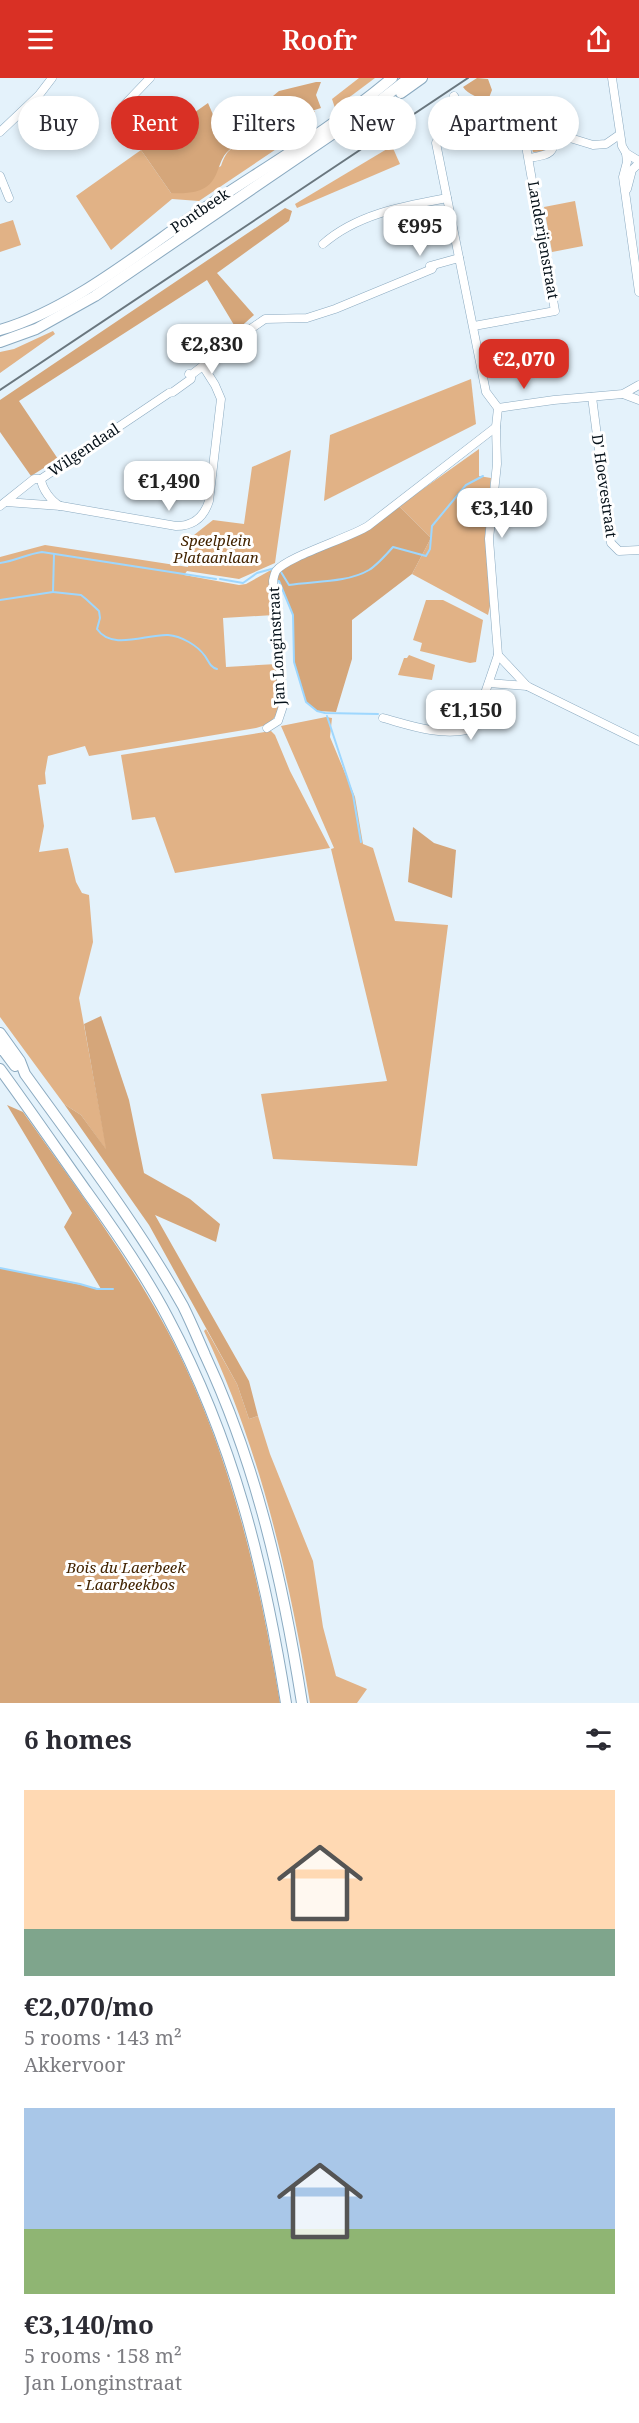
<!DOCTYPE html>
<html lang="en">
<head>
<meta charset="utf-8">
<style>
  :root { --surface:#fff; --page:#f2f2f3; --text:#2b2b33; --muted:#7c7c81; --accent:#d93025 }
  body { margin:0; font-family:"Noto Serif",serif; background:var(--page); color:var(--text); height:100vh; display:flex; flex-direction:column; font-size:22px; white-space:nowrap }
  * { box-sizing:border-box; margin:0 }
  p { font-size:20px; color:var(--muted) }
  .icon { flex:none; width:33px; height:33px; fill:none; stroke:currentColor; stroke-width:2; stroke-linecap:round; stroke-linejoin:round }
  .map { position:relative; height:1625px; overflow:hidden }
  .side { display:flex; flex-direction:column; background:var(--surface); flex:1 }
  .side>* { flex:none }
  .banner { position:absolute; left:18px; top:18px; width:603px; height:54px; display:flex; gap:12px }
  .price { position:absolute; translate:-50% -51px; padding:0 14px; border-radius:12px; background:#fff; color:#222; font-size:20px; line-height:39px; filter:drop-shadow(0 2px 3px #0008) }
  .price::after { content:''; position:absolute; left:50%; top:36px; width:18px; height:14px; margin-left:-9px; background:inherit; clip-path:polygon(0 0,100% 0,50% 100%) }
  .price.current { background:var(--accent); color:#fff }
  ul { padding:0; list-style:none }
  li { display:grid; align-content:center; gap:12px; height:318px; padding:0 24px }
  li span { display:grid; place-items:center; height:186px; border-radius:0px; color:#555 }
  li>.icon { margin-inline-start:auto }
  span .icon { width:108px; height:108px; fill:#fffc; stroke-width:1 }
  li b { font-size:26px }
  h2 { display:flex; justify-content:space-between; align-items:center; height:72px; padding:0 24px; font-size:26px }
  .pill { padding:0 21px; border-radius:27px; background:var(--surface); box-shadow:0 3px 9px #0003; font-size:21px; line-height:54px }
  .pill.current { background:var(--accent); color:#fff }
  header { display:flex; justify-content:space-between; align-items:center; height:78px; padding:0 24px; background:var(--accent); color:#fff; font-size:27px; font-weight:600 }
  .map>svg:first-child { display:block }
  .green { fill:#e1b286 }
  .forest { fill:#d5a67a }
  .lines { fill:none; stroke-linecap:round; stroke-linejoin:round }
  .stream { stroke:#9ed7fe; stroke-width:2 }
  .minor-casing { stroke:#8baac0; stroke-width:9 }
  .highway-casing { stroke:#8baac0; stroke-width:12 }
  .minor { stroke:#fff; stroke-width:8 }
  .highway { stroke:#fff; stroke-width:10 }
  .rail { stroke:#6a777f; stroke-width:2 }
  .labels { text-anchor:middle; stroke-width:6; stroke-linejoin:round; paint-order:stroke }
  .street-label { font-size:15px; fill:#061119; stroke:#fff }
  .park-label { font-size:15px; font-style:italic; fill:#422300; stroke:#fff }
</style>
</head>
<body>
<header><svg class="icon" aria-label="menu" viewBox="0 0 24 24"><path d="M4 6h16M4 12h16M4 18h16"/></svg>Roofr<svg class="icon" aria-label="share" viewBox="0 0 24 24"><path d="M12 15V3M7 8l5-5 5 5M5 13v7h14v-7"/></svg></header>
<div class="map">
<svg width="639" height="1625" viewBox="0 0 639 1625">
  <rect width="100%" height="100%" fill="#e4f2fb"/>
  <g class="green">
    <path d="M359,0H375L335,30L332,21Z"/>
    <path d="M315,33L309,49L199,123L172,121L111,172L76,118L141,72L171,115L221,88C228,67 235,67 256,68C275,47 288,40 315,33Z"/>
    <path d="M527,53L549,60L552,58L553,62L548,73L533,74Z"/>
    <path d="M392,68L400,86L297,130L295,126Z"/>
    <path d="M575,123L583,168L552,174L544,129Z"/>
    <path d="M13,142L21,167L0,174V146Z"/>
    <path d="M53,253L55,256L0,295V274L14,271Z"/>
    <path d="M471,301L476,346L324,423L330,357Z"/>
    <path d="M479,371V398L491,400L485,458L490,528L488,537L412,496L431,460L399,428Z"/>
    <path d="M291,372L275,485L239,501L187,493L184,497L239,507L246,506L271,492L274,537L223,540L226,589L277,586C279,612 290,642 256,650L89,678L85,668L48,678L45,695L46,706L38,707L44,748L39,774L68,770L76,804L82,815L89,817L93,864L79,920L107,1073L81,1037L64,1026L0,939V479L45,467L188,489L194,457L213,442L244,446L252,389Z"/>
    <path d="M426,522H443L483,542L476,584L470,585L420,573L422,565L413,562Z"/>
    <path d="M409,577L435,587L432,602L398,597L404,580H407Z"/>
    <path d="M326,639L332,640L330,659L355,719L363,766L373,770L395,843L448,847L417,1088L273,1081L261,1016L387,1003L331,771L334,770L281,648Z"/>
    <path d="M271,653L275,657L290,693L330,770L175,795L155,739L132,742L121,677Z"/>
    <path d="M206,1251L237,1306L249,1341L258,1338L270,1376L313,1483L323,1549L336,1598L367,1611L357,1625H310C289,1497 260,1370 204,1253Z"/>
  </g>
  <g class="forest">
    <path d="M477,0L488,1L492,12L487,25C480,19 468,17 463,9Z"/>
    <path d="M316,4H321L316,17L321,30L289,40L270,53L256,68C250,68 242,66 237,68C207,78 233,119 171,115L141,72L208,25L214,39L212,52L220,62L279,13Z"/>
    <path d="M285,130L292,133L289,143L217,195L254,237L237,252L207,202L19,323L58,381L31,398L0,354V322Z"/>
    <path d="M399,428L431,460L412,496L352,542V581L336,634L317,633L306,624L294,584L293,537L276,497L278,493Z"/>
    <path d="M413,749L434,765L456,772L452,820L408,804Z"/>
    <path d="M101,938L129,1022L144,1095L190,1121L220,1146L216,1164L155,1137L249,1303L258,1338L249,1341L237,1306L149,1147L64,1026L81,1037L106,1071L84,946Z"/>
    <path d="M7,1027L23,1034C71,1102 121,1169 161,1241C227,1360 258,1492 280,1625H0V1190L101,1211L64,1149L72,1135Z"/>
  </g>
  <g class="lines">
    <g class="stream">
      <path d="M54,476L53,514L81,517L86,521L99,533L100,540L97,551C112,573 146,556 168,557C181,558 197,567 205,578C209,584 210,589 217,591"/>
      <path d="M0,485C15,483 27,476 42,474L216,501"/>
      <path d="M281,494L289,507C313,503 347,505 369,492C377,487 386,477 393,469L426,478L430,471L432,448L466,407L483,398"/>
      <path d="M220,501L243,505L257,495L275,490"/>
      <path d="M279,503L293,537L294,584L306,624L317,633L325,635L378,636"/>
      <path d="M0,522L53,514"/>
      <path d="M327,638L353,717L361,764"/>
      <path d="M0,1190L80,1206L97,1211H113"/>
    </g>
    <defs>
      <g id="minor">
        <path d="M612,0L622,68L626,75L639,83"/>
        <path d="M454,18L465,37"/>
        <path d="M125,26L150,0"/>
        <path d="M0,54L39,17L52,0"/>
        <path d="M626,75L627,84L623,99L639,214"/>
        <path d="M529,80C551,76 553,77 557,55"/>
        <path d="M0,98L9,120"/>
        <path d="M627,111L632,92L639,85"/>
        <path d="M323,166C357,136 404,128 447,120"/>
        <path d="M430,188L459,180"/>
        <path d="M474,248L555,233L523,51L525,45"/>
        <path d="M217,277V274L235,259H239L265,241L307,240L335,231L432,191L433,189"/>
        <path d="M189,296L191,297L217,277L221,276"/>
        <path d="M623,316L639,322"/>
        <path d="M592,319L611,465L619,473L639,472"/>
        <path d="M498,330L554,322L623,316L639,307"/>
        <path d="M41,401C42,411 51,423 60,428"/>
        <path d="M6,424L61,428L176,448C193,448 204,439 209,423L221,321L215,307L203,288"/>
        <path d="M0,428L34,401H41L169,315L173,314L191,301V297"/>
        <path d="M498,577L527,608L639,663"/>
        <path d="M489,605L527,608"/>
        <path d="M383,640C409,647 439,658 467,652L483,621L498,577L489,461L497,386L496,349L498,330L486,314L436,65C443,46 462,34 482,33L593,67L606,66L619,57"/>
        <path d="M267,650L278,643L283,628L273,503C274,499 274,497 276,493C286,479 349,460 368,448L496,349"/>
      </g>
      <g id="highway">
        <path d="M401,15L422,0"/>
        <path d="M0,252C70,232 140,174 200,133C264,90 333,50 392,0"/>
        <path d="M0,264L36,251L95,218L369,31L409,0"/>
        <path d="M0,955L20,983L25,996C79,1071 137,1146 183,1228C191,1244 198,1261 205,1277C257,1388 283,1505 302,1625"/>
        <path d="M0,968L15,988"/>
        <path d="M0,991C30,1032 58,1073 87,1114C116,1154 145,1196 168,1240C234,1364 264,1488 286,1625"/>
      </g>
    </defs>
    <use href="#minor" class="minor-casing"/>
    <use href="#highway" class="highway-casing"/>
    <use href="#minor" class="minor"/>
    <use href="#highway" class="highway"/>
    <path class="rail" d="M0,312L468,0"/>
  </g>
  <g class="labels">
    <g class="street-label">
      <text transform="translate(200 133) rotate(-34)" y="5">Pontbeek</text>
      <text transform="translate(543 162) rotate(80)" y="5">Landerijenstraat</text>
      <text transform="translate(84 372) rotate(-34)" y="5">Wilgendaal</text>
      <text transform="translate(604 408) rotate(82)" y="5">D' Hoevestraat</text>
      <text transform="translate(277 568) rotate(-93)" y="5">Jan Longinstraat</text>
    </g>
    <g class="park-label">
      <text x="216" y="468">Speelplein<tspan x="216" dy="17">Plataanlaan</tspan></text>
      <text x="126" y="1495">Bois du Laerbeek<tspan x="126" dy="17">- Laarbeekbos</tspan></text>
    </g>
  </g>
</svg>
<b class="price" style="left:420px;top:179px">€995</b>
<b class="price" style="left:212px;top:297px">€2,830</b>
<b class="price current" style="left:524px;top:312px">€2,070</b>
<b class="price" style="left:169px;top:434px">€1,490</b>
<b class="price" style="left:502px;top:461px">€3,140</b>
<b class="price" style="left:471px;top:663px">€1,150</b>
<div class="banner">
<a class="pill">Buy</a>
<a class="pill current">Rent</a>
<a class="pill">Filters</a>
<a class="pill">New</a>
<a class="pill">Apartment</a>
</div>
</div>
<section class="side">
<h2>6 homes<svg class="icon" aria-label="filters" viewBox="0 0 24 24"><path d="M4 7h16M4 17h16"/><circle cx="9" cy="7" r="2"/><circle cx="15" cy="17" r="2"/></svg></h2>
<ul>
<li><span style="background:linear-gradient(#ffd9b3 75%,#7fa58c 0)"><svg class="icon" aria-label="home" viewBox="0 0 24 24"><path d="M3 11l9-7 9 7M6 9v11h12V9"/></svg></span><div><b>€2,070/mo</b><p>5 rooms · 143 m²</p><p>Akkervoor</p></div></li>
<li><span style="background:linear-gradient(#a9c7e8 65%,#8fb573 0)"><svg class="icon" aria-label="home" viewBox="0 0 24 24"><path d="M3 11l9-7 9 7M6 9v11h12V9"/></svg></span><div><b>€3,140/mo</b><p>5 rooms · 158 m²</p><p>Jan Longinstraat</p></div></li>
</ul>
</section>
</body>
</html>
